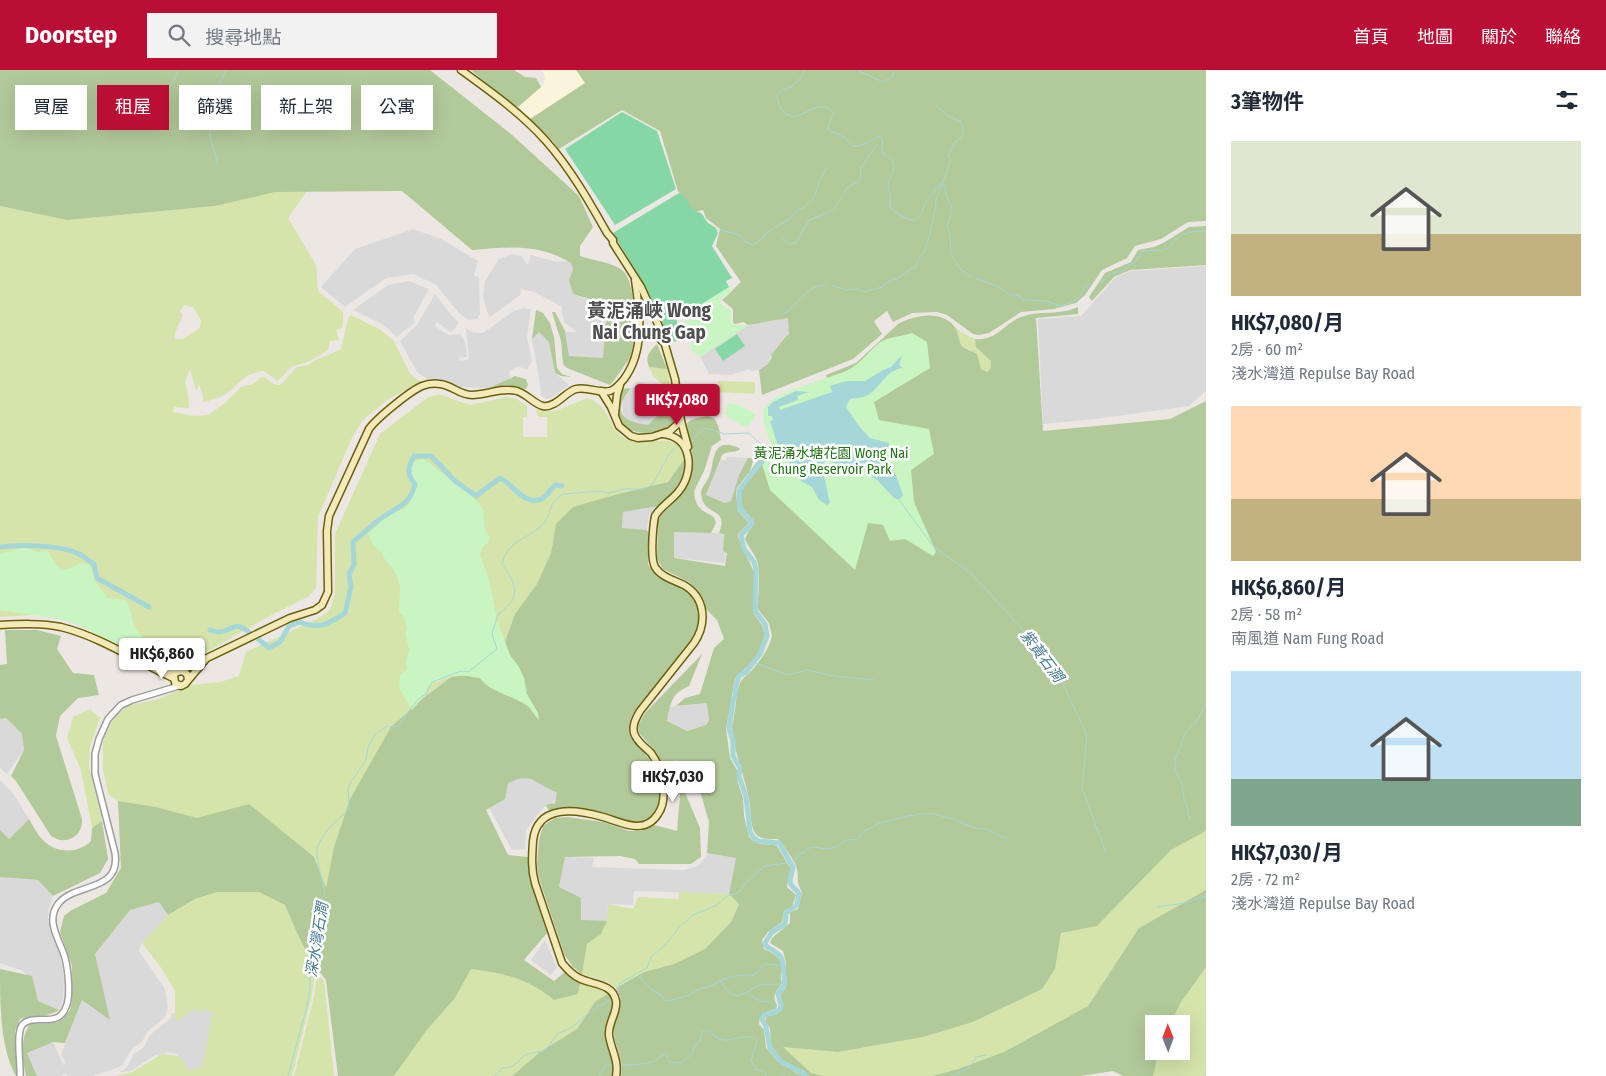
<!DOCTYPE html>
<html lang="zh-TW">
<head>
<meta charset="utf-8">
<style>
  :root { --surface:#fff; --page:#f2f2f3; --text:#1f2937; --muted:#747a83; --accent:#ba0e34 }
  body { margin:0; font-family:"Fira Sans Condensed","Noto Sans TC",sans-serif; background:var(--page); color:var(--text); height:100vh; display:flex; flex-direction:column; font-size:19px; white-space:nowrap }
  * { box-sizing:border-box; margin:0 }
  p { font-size:16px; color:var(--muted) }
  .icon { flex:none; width:28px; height:28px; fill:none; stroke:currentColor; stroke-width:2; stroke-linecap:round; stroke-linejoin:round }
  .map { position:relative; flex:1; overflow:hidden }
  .sheet { display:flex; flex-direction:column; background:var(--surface); width:400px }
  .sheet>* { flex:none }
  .hud { position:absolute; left:15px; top:15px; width:475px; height:45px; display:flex; gap:10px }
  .needle { width:32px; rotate:359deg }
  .controls { position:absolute; left:1145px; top:945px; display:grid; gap:10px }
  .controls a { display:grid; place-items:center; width:45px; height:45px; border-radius:0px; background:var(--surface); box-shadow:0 5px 20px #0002; font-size:25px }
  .price { position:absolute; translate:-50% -42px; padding:0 11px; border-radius:5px; background:#fff; color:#222; font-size:16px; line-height:32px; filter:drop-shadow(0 1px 2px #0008) }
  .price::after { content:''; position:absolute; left:50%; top:30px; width:15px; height:11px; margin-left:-8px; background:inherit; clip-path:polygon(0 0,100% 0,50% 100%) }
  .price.on { background:var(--accent); color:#fff }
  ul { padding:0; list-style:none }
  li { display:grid; align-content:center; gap:10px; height:265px; padding:0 25px }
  li span { display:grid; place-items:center; height:155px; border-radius:0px; color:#555 }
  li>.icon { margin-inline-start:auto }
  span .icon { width:90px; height:90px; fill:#fffc; stroke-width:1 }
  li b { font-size:21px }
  h2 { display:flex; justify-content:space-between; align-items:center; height:60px; padding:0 25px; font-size:21px }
  .pill { padding:0 18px; border-radius:0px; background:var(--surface); box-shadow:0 5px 20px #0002; font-size:18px; line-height:45px }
  .pill.on { background:var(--accent); color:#fff }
  header { display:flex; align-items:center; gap:30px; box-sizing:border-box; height:70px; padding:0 25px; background:var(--accent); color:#fff }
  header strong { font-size:24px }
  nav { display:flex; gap:28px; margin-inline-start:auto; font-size:18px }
  .search { width:350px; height:45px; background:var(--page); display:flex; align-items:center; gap:12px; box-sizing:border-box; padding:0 18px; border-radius:0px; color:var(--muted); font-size:19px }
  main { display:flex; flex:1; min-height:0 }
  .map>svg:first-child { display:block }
  .residential { fill:#dad9d9 }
  .education { fill:#fcf5dc }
  .grass { fill:#d4e4ab; fill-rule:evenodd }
  .forest { fill:#b2c99a }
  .park { fill:#c9f5c2 }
  .pitch { fill:#85d7a6 }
  .water { fill:#a6d7d8 }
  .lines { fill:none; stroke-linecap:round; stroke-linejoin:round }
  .stream { stroke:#a6d7d8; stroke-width:1 }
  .canal { stroke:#a6d7d8; stroke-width:5 }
  .tertiary-casing { stroke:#9d9d9d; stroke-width:8 }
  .secondary-casing { stroke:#6a600c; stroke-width:9 }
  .tertiary { stroke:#fff; stroke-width:5 }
  .secondary { stroke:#f4eab9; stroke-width:6 }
  .labels { text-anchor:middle; stroke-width:5; stroke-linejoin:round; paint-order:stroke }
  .park-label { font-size:14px; fill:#207213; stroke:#fff }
  .water-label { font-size:15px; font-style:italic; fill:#477a8e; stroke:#fff }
  .district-label { font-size:19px; font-weight:bold; fill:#4f4f4f; stroke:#fff }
</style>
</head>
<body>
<header>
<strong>Doorstep</strong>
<div class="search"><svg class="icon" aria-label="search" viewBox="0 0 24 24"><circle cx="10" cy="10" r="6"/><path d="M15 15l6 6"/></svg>搜尋地點</div>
<nav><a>首頁</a><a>地圖</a><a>關於</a><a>聯絡</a></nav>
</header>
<main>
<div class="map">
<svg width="1206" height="1006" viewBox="0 0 1206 1006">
  <rect width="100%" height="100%" fill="#ede7e3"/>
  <g class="residential">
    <path d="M413,159L441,169L478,191L474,205L479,208L480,244L477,249L469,250L460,244L436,215L414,204L386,208L345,237L321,217L355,179Z"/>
    <path d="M512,184L521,186L528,195L531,185L557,192L568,191L571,193L573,200L569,210L573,224L602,234L608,239L609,245L601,263L605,264L603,288L569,286L565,262H577L564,252L561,236L534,222L521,219L520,225L489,248L483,227L485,211L499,189Z"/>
    <path d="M1206,196V321L1189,336L1096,349L1043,354L1038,249L1081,246L1115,208L1130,201Z"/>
    <path d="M409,211L429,219L413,248L415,252L397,267L384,255L353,240L388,215Z"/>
    <path d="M435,224L452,246L459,253L452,262L449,261L437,252L435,256L448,265L460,264L465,272L467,287L459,288L460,291L469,289L466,258L474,263H483L514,241L524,238L531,239L527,267L532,291L527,300L520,297L514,298L509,302L510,308L489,318L454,317L444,312L427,309L417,302L400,271L417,255Z"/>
    <path d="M788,248L790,265L785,266L771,285L768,294L759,300L751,301L750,299L731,305L709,304L700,287L748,255Z"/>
    <path d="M546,253L555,303L569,315L551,328L546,329L541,325L539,308L532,269V265Z"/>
    <path d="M637,312H643L655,326L657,345L648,355L633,353L627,350L623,343L622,334L624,328Z"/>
    <path d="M727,387L753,388L735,420L731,431L725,433L706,426L720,389L725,391Z"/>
    <path d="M655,436H658L649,445L647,460L622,458L623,441Z"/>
    <path d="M673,462L724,463L723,477L726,478L725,493L674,488Z"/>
    <path d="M708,633L709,651L706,655L687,661L667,651L670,637Z"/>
    <path d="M6,648L22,664L24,680L7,704L0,698V649Z"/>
    <path d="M528,699L561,723L548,738L545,736L526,760L525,779L512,780L487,734L506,708Z"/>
    <path d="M0,710L13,723L29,749L9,769L0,760Z"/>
    <path d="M708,783L736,788L729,824L634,821L633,835L608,834L607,851H580L559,817L565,787L594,788L592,797L684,800L698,796Z"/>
    <path d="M0,805L9,808L38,810L53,826L49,839L48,849L52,865L60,885L64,910L63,930L59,940L38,931L31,909L23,901L0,893Z"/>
    <path d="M159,832L168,845L141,874L139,881L165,919L168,939L165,947L147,962L142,972L132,979L122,995L117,998L93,1006H68L66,1004L61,1006H37L27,983L53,972L64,996L65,991L61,985L82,929L109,949L95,884L130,840Z"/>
    <path d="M545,870L557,897L551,905L531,890Z"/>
    <path d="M189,937L218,941L203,995L190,1001L177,984L167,982L159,986L157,984L131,1001L120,1002L127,997L134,984L143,978L150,965L170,949L172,943H186Z"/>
  </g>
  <path class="education" d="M543,0H588L596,12L530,52L516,37L543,15L545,8Z"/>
  <g class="grass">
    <path d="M307,121L288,148L316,195L318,221L343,242V257L336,260L339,270L330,271L328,280L310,291L291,297L278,311L264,301C236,304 237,323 214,329C209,330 207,332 203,332V325L199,315L196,321L190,299L185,312L188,324L189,338L174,337L173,342L194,346L208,345L225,333L241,317L253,314L261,307C269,307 271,316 280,315L297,297L309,295L315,290L326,286L341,279L348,248L351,245L381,260L394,271L410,304L421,312L387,330L362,351L351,370L318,447L316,518L308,527L275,543L196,588L167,591L140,583L106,564L50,544L0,547V136L67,150L215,136L275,122ZM184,235L193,237L201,250L200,258L182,269H174L175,263L183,245L180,242Z"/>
    <path d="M954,256L963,263L975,269V272L991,291V298L987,302L981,299L971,280C959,278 959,267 954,256Z"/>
    <path d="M649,297L667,299L671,320L668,319L654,307Z"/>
    <path d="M718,311L755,312V324L718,322Z"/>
    <path d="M439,324L470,335L506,327L517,329L527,336V347H523V367H547V347H539L535,339L555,341L588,328C611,336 607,359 626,369C649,380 675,356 685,388L668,412L618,424L556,454L551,483L537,514L515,544L500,585L459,601L422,629L391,657L334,777L326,819L249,735L197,749L156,737L118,731L109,725L103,700V671L114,648L126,636L159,629L191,615L220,612L239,606L246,582L319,548L330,540L335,524V464L380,364L427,328Z"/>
    <path d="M90,639L100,648L90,676L89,697L102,751L92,758L81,700L67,668L73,647Z"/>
    <path d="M1206,761V820L1139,858L1088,936L1004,982L958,999L932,1006H823L811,1003L782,977L838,982L923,967L973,952L1041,919L1055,899L1061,863L1097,856L1171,780Z"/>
    <path d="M217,822H259L285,835L298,865L316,898L312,925L292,1006H115L132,1002L162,984L179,986L190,1001L203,995L212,943L205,939L198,943L194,938L178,951L175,950V921L162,899L142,873L168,845L195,829Z"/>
    <path d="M679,822L729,824L739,834L731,852L705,879L674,894L644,902L616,918L608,912L582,904L587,874C606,861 607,857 608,834L633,839L638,827L678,829Z"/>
    <path d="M1206,897V1006H1153L1159,981H1181V954H1170L1180,934Z"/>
    <path d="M471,899C505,904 526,907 554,930L578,924L580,913L604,920L609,923L595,932L577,959L540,982L512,1006H394L426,961L455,928Z"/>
    <path d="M320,907L324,911L334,1006H294L314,926L316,910Z"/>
  </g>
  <g class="forest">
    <path d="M0,0H430L511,64L579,126L593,157L580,176V186C592,190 615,193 623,201C637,214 637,271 630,287C627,293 615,309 610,315L567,298L563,294L561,271L552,242H555L565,261L569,286L603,288L605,264L600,263C603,258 608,251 609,245C611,233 583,227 573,224L569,210L573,200L571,193C538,173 508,177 472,180L402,121L275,122L215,136L67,150L0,136Z"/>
    <path d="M471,0H514L525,7L536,8L541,17L518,37L509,33Z"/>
    <path d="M576,0H1206V151L1188,152L1161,169L1135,176L1127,188L1102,200L1085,225L1076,233L1054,239L1021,242L989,263L979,265L973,264L947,245L937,242L912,243L893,252L887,241L874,251L882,264L853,289L762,325L759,300L768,294L772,287L771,285L786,266L789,265L788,248L748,255L744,252L735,254L733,253V239L722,230C730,224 734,218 741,212L716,176L720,159L706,148L703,140L693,142L678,121L660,61L622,40L559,79L552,70L530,49L585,13Z"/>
    <path d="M1206,156V195L1130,200L1114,207L1092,231L1089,227L1105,203L1131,192L1138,180L1154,177L1163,173L1189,157Z"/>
    <path d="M1078,237V244L1036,248L1043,361L1170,349L1206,331V761L1171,780L1097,856L1061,863L1055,899L1042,919L973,952L923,967L838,982L783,977L811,1003L823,1006H809L803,1000L794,998C791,993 787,994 783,991C777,986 777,981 771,977L770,958L765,952L767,945L777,944L781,939L780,926L786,917V893L783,881L770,873L772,868L790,853V842L798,839L802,822C796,812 799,809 797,799C796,792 783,775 778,769C770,769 761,770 756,764C750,758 751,743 750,735C746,708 734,684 732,657C732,653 734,650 734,646C736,636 736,625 739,616C741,608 748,605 753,599C761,590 770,577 772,565L769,553L757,538C759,528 760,498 757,490C754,484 748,476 745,469L748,462L754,454V451C751,446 745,444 743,439C735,419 749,402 761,387L760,386L753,391L750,401L737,418L736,423L738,441L749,453L738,464V467L754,502L753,543L762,555L765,566L758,585L735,609L726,659L730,688L737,700L738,713L743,728L744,746L749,767L752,770L759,774L774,775L777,776L791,799L788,808L787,817L796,825L792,837L784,841L782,852L768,862L762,870L764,879C773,883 784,889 782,901C781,906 780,908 782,913C777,921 771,926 777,935L776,939C766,942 760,942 759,954L764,960L766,977L777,991L790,998L794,1002L804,1006H621C624,987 615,980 614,963C613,944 628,939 616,918L644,902L674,894L705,879L731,852L739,834L729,824L736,788L707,783L709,752L700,721L677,690L663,695L656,682L639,663L638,655L645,643L702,584L689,616C671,624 671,632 667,651L687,661L706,655L709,651L707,633L676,636L685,628L700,624L714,578L724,569L717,550L705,538L704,530L697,520L689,512L663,499L657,489L658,453L660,446L681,425L691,406L693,389L687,353C691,349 697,348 702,347C718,343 719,358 721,370L712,376L704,401L694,421L695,429L698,436L703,441L714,447L716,453L711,463L674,462V488L725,496L727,483L723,481L724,464L719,463C729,438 707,446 702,429C698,418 707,414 710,404C714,393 712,373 729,375C733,376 737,376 740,379C735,384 728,380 722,385L706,425L725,433L731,431L739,405L748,388H753L766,374L770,376L760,385L765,383L830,316L826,305L856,293L898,254C914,245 941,240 954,256C959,262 958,272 963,277C967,280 973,281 977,284L981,299L987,302L991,298V291L976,277L975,269C997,272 1006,251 1024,246C1043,240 1057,246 1078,237Z"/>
    <path d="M536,240L543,243L550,253L554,267L557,298L562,304L571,307L561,306L555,303L549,272L539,262L532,269Z"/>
    <path d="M657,274L667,299L649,297C645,286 649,282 657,274Z"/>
    <path d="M515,306L526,309L528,315L526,319L506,315L489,318Z"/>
    <path d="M631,318C629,321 626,324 624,328C613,348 633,353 648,355C656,346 665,341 671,331L677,332C677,336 678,343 677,347C672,369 597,375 622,319Z"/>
    <path d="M685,388L683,406L674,422L658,436L623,442L622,458L647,460L649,464L648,495C661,514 682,513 693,529C698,537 700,554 696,562C693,570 686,577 681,584C669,598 657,613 645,628C638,637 629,646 629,658C628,671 643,679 649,689C657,700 660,715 659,729C658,736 655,744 649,748C634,758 619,748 605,743C592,740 561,734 549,741L546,735L555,733L557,722C534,714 533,701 508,713L505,729L486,740L508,785L528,787L529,807L547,863L524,890L554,911L566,901L580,913L578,924L554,930C526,907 505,904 471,899L455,928L426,961L394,1006H338L326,910C307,888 296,861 285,835L259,822H217L195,829L168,845L159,832L130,840L95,884L110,950L82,930L65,973L53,972L27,983L37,1006H26C22,989 20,968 30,954L56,953L63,949L70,940L72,932V896L60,862L64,846L70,841L106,823L121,798L118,731L156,737L197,748L249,734L314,787L326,818L334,777L350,729L391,657L422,629L459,601L500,585L515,544L537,514L551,483L556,454L573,437L618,424L668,412Z"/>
    <path d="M5,560H37L61,566L57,579L73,603L94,605L99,625L78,628L60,646L56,666L82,749C83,767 66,776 51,766L16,711L11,706L24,680L22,664L6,648L0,649V595L7,594Z"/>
    <path d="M681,713L700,758L701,787L691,794H639L635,789L620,786L565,787L559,817L581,828V850L607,851L601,864L587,874L582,904L573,897L564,884L538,805L537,794L539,770L543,756L555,748L567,747L603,752L629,761H641L654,755L677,761Z"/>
    <path d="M29,749C33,756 37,764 42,769C55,784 78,784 91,771L92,758L102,751L108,789L100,803L53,826L38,810L0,807V760L9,769Z"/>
    <path d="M1206,820V897L1180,934L1170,954H1154V981H1159L1153,1006H1123L1113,1001L1080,1006H932L958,999L1004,982L1088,936L1139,858Z"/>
    <path d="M0,899L32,906L38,931L59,940C44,949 35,944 20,949L15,961L18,995L16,1006C0,978 0,933 0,899Z"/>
    <path d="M609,923L613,934C611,944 605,951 605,962C605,978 616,989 612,1006H512L540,982L577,959L595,932Z"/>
  </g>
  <g class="park">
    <path d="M732,215L729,223L721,228L720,233L730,240L731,252L732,255H748L700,287L692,281L684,245Z"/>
    <path d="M912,263L927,272L930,298L874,332L879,350L929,359L934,384L911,400L914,432L936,482L933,486L905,469L890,471L883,455L868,453L855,500L770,420L762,394L765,384L771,374C768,364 759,347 765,337C776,320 831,309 850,299C862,292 869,281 879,273C887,267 903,266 912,263Z"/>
    <path d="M728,333L739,335L756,345L747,358L731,349L725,344Z"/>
    <path d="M423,389C430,392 433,397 439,401C450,409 460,417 472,423C473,429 478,431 481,436C488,450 479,453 490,467L488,473L483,476L480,485L489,509L497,550L510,585L519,597L524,608L527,624L538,643L539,650C534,645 532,639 526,635C512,625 489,622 480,608C473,608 466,605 460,606C449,606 438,611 429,615L424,626L412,640L399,618L400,606L407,599L406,593L409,579L405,563L407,559L404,546L399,543L400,516L395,502L384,488L381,482L372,474L368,463C375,459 384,449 389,442C409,441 413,432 413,413C413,400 405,392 423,389Z"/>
    <path d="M25,477L37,482L48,481C56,497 61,506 79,493L89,495L95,511L108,528L124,530L129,536L134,557L155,581L156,589L139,585L76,554L59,549L0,540V484Z"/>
  </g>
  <g class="pitch">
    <path d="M622,42L657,61L676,119L615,155L565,79Z"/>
    <path d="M679,123L685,127L693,139L702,144L708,153L716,158L718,163L712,176L732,208L726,211L729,217L684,245L678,236L673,238L682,269L670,273C657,234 634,198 613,163Z"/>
    <path d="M737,264L745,276L723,291L715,279Z"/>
  </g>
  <path class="water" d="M902,287L899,294L902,298C885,301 881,317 868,325C861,329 855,327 849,330L846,337L859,356L870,368L889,373L887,391L896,405L903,425L899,430L894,428L878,411L859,396L842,397L828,390L823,393L822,397L830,433L827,435L819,430L812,417L801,411L778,376L770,351L773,350L772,346H768V337L773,332L796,321L809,322L797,326L798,330L779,337L780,340L832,322L830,316L846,311H865L883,300L891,297L899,288Z"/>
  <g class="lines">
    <g class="stream">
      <path d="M805,0C802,7 794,17 786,19C783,20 782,19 779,22C774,27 780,39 785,43C800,56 818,24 834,43C821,68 832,57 843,67C847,69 849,73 853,76H860L880,66C885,72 881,74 882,81C883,87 890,86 893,92C896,99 889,108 888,115C888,118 891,122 890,126C890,130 890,134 890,138C898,143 913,158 921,145C923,141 923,135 927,130C931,125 935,122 939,115H944L948,130L951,135V142L947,158L950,163L951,185L961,200L972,207"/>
      <path d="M857,0L883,12L892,7L894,0"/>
      <path d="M142,49C156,33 172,20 178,0"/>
      <path d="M218,96C216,86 212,76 210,65C207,44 217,19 226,0"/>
      <path d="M781,154L792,147L797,140L803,138L814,127L821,108L827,98"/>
      <path d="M721,160L740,165L745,172L753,175L763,168L766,163L780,155"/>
      <path d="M782,167L789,174L796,173L805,156L808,155V151L834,139L847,118L860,110L861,98L877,74"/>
      <path d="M977,209L999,217L1010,225H1018L1024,230L1047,231L1059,236C1069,234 1081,230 1083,219L1090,214"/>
      <path d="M1101,213C1108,205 1112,201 1123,202L1127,197L1136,191L1144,180L1160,181L1169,178C1174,166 1193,158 1206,162"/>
      <path d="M833,216L848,220L857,219L865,222L882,217L885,213L900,207L909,200L916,197C917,190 921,186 925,180C927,177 937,135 936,130L951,90L948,85L954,74L964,64L961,52L945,44L936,35"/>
      <path d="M781,245C798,237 806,214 826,215"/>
      <path d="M689,370C697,368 699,361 706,358L725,364L747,363C752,364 753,367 757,371C764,376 773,380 782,381"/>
      <path d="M899,430L933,476L972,504L1022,559L1061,610L1087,665L1082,718L1106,783"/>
      <path d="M753,592L788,605L807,600L834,606L874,610"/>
      <path d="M1190,749L1188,742V738L1184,729L1182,714L1175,700V691L1185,663L1196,652L1206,634"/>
      <path d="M1158,837L1184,833L1206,826"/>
      <path d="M638,905L652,920L661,925L665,931H668L689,925L701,918L708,917L720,911L730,923L736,926L746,923L757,916L764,914L771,915L785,913"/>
      <path d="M721,911C728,905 744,905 754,905L765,894L785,896"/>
      <path d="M617,922L620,913L647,898L651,887L664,876L676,862L679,856L684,853L693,845L717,835L727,826L738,823L750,809L765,796L786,793L791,791H795L798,784L804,783L807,779L812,777L828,779L838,776L846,770L858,769L864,761L878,754L907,746L931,743L953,749L974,758L986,759L1007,769"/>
      <path d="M748,924L760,931L770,932L779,940"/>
      <path d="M619,995H633L653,992L666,983L669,992L681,993L692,984L695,975L700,971L702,962L709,960C726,982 738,960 755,969L757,972L751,990L756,1000L764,1001L767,1006"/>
      <path d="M1203,1002L1206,1005"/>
      <path d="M288,1006L307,936L310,919V900L321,830L325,825C323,812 317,793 317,781C318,767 338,748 349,740L348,717L366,690L368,677L376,663L386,657L398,656L418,629L426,624L432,612L461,601L468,602L497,579L492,564L498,544C522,528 517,515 502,494C509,467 529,471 545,452C553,440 547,434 563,424L601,421L608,423L624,419H645L653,414L669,384L679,374"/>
      <path d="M495,1006L502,998C514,999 516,993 524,986C529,982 538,983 545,981L557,964L572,957L595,938L607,932L611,928"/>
      <path d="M599,1006L605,996L615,994"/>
      <path d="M782,1006H785"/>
      <path d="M954,1006L970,997L976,987L986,985"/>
    </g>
    <g class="canal">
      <path d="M782,382L763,390L750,406L739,421L740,439L752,452L751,455L741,465L744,479L754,492L756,500L755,541L765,554L767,566L760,584L746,602L739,606L736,616L735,626L733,631L729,659L733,671V686L740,698L739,706L746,727L750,762L753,767L758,771L779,773L793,797C790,815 786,810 799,823L797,835L786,843L785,854L772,862L765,873L767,877C788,887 782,895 785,914L778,924L781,935L780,939L776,942L764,945L762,949L766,957L770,978C775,982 776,987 781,991C788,997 799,999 806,1006"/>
      <path d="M0,477C20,474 63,475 81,485C85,488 89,491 94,494L97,508L149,537"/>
      <path d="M210,560C213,561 216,562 219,562C234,561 233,549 250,563"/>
      <path d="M257,568L269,578L280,572L289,556L300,552C319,560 328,554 345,543L351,517L349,504L354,495L353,472C363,464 372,454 383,447C399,436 410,435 415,414C406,404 408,397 414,386H431L455,411L476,426L500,408C511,412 525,437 541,429C547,426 550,420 555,415L562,416"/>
    </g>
    <defs>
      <path id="tertiary" d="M20,1006C21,994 15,961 23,954C35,943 58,959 66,937C71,927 68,899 65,888C60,870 45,852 58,834C75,812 121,823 115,783L95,704V684L99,669L108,649L121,635L132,630L182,615"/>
      <g id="secondary">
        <path d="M461,0C490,21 521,43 546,71C570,98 589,131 607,163L613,170V173L641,217L661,261L675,309L681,351L688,377"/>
        <path d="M639,267C648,259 655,262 662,271"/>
        <path d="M601,321L611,337L619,356L631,366L638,368L652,367L670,361L681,351"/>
        <path d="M615,344L617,325L620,315"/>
        <path d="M0,555C20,554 41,553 61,557C101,567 136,591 173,608"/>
        <path d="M144,591L172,594L194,591"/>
        <path d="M157,598L177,602"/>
        <path d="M180,601L290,548L315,540L322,535L328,522L327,461L329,446L369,359C377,348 410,321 422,316C427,314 434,313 440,314C452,315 459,325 472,325C487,325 502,317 517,321C527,324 534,334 543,336C556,338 565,322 576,319C588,316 599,324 610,321C616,319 620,314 624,309C645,281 640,242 635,210"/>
        <path d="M188,610L187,604L182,601L177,602L174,605L175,613L181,616L185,614L205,590"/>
        <path d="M616,1006C619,990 611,980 609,965C608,952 618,942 616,931C613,913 592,915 579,908C572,905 567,899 562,893L535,813C531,799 532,786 533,771C537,734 575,739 603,747C621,752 644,766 658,744C669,728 662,698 651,683C645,677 636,671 634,663C632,655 636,648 640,641L694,573C707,554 706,528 684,515C674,510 661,507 655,497C650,488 653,456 655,446C661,436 672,430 679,421C695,401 692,367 663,364"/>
      </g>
    </defs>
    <use href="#tertiary" class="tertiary-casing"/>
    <use href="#secondary" class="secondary-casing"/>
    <use href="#tertiary" class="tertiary"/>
    <use href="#secondary" class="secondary"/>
  </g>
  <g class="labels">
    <g class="park-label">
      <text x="831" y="388">黃泥涌水塘花園 Wong Nai<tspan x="831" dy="16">Chung Reservoir Park</tspan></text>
    </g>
    <g class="water-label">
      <text transform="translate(1042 586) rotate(53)" y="5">紫黃石澗</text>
      <text transform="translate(317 870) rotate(-81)" y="5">深水灣石澗</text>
    </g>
    <g class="district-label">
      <text x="649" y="247">黃泥涌峽 Wong<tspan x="649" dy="22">Nai Chung Gap</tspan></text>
    </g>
  </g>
</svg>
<div class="controls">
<a><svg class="needle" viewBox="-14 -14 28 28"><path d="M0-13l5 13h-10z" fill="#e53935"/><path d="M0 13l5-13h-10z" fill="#747a83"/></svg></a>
</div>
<b class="price on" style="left:677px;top:356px">HK$7,080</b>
<b class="price" style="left:162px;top:610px">HK$6,860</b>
<b class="price" style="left:673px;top:733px">HK$7,030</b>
<div class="hud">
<a class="pill">買屋</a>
<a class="pill on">租屋</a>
<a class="pill">篩選</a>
<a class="pill">新上架</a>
<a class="pill">公寓</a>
</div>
</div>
<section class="sheet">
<h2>3筆物件<svg class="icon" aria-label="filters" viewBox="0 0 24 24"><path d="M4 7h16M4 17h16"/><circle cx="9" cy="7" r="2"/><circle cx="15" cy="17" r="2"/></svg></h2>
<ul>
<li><span style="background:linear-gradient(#dfe7d0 60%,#c2b280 0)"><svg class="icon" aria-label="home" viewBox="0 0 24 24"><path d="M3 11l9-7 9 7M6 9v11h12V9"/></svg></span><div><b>HK$7,080/月</b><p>2房 · 60 m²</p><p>淺水灣道 Repulse Bay Road</p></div></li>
<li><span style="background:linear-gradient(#ffd9b3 60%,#c2b280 0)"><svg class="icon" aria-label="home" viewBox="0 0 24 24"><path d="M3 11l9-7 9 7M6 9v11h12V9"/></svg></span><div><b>HK$6,860/月</b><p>2房 · 58 m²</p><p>南風道 Nam Fung Road</p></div></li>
<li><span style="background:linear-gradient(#bfe0f5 70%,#7fa58c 0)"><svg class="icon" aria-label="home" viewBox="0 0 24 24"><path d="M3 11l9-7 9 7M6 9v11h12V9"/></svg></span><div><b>HK$7,030/月</b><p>2房 · 72 m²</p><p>淺水灣道 Repulse Bay Road</p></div></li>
</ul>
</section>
</main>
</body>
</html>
